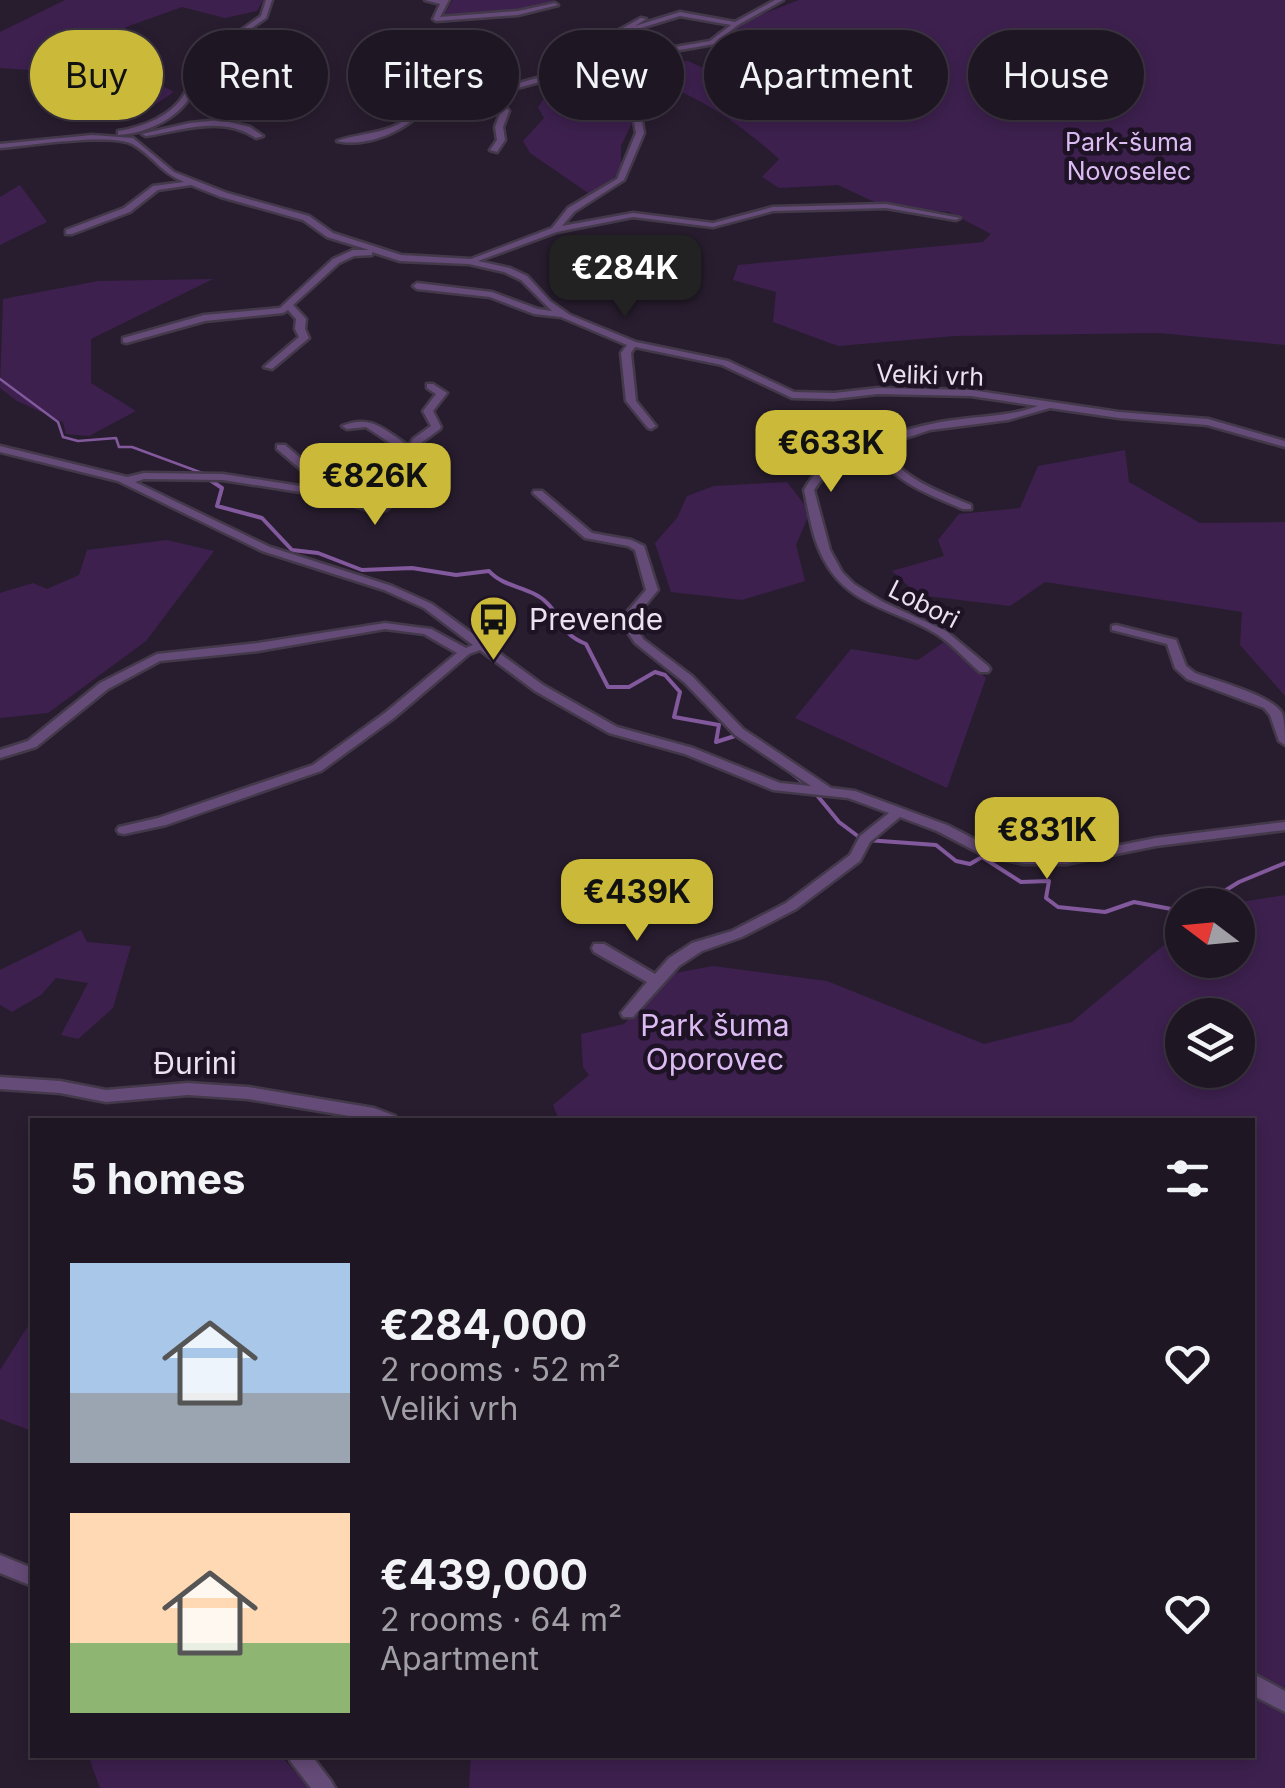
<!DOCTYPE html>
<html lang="en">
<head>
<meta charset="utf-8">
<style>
  :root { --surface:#1e1623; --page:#261f2b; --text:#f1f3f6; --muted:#a19fa6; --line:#3c3541; --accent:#cbb939 }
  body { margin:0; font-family:Inter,sans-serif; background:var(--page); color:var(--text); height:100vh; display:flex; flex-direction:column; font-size:38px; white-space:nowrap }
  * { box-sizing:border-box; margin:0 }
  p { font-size:32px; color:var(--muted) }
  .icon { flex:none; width:55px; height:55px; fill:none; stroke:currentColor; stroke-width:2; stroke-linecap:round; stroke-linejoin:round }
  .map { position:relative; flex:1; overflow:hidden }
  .sheet { position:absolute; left:30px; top:1118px; width:1225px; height:640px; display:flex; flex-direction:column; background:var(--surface); border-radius:0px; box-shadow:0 5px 15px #0003,0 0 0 2px var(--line) }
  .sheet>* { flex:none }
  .hud { position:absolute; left:30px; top:30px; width:1225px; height:90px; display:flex; gap:20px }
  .needle { width:65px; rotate:286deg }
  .fabs { position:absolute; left:1165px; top:888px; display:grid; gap:20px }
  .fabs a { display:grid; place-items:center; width:90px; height:90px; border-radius:50%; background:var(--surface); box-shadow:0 5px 15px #0003,0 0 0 2px var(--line); font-size:50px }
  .price { position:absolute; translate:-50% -85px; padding:0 22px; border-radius:20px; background:var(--accent); color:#111; font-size:32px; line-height:65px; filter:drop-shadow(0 2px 5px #0008) }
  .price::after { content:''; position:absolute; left:50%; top:60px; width:30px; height:22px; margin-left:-15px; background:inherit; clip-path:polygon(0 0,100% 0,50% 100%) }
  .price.selected { background:#222; color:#fff }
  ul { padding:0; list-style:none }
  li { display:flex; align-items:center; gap:30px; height:250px; padding:0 40px }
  li span { display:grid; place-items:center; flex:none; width:280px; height:200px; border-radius:0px; color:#555 }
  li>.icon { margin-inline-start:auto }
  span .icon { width:120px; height:120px; fill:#fffc; stroke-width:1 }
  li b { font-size:42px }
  h2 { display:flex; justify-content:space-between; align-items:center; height:120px; padding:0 40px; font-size:42px }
  .pill { padding:0 35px; border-radius:45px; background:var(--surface); box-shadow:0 5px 15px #0003,0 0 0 2px var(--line); font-size:35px; line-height:90px }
  .pill.selected { background:var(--accent); color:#111 }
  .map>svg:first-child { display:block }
  .green { fill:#3d204e; fill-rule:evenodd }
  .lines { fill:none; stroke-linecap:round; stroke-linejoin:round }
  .stream-far1 { stroke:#82599c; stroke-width:2.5 }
  .stream { stroke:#82599c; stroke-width:4 }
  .minor-casing { stroke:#43394a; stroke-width:5 }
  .minor { fill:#654b77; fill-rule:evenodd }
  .labels { text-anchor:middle; stroke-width:9; stroke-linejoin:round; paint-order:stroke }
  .far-park-label { font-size:25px; fill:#dcbbf3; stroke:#1e1325 }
  .far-street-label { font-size:25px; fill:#eae2ef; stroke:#1e1325 }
  .poi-label { font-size:30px; fill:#eae2ef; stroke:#1e1325; text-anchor:start }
  .park-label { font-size:30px; fill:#dcbbf3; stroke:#1e1325 }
  .street-label { font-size:30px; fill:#eae2ef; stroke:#1e1325 }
</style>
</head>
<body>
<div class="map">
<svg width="1285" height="1788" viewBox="0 0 1285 1788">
  <rect width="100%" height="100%" fill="#281d2f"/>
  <g class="green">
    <path d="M65,0H263L257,11L225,18L182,7L126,27L121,54L147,78L174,92L156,104L118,91L83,97L57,72L0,68V32Z"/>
    <path d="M453,0H556L541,7L444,15Z"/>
    <path d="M799,0H1285V345L1159,333L955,336L838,346L773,322L776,292L733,280L738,265L983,242L991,234L949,212L883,206L838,185L779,188L762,177L779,159C744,128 707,100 663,85L619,106L632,123L621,146V169L607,186L591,195L530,153L523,141L544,118L538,107L550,90L577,75L688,61L719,75L739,71L723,54L716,32Z"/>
    <path d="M20,185L47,222L0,245V197Z"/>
    <path d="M213,279L91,339V383L136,411L89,436L66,434L63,422L17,401L0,388L3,299L98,281Z"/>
    <path d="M1125,450L1129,482L1200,523L1285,522V696L1240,645L1242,612L1045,582L1010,606L918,595L892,571L944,556L938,540L959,514L1020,508L1038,466Z"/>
    <path d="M787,482L810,512L796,545L805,581L742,600L671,592L655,543L677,518L687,496L714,486Z"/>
    <path d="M167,540L214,551L146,641L48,713L0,718V593L33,583L47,589L79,575L87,550Z"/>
    <path d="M947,640L986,678L947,788L795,718L851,649L918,660Z"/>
    <path d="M1285,895V1788H469L471,1755H1252V1120H559L553,1105L589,1075L583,1067L581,1034L624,1024L670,974L713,966L827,981L984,1044L1072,1022L1182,930V960H1238V905H1223ZM1182,1015H1238V1070H1182Z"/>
    <path d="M81,930L87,942L131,946L113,1008L78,1039L61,1035L88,983L56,978L41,995L12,1012L0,1005V970Z"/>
    <path d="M32,1320V1431L0,1419V1370Z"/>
    <path d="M88,1755H280L310,1788H100Z"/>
  </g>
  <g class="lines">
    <path class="stream-far1" d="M0,379L58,422L63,437L78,441L116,438L119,447H132L205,474"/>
    <g class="stream">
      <path d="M207,478L222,488L217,506L262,518L292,550L318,553L362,570L412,568L456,575L489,571C504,588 532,587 547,603C565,621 559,633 586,644L608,687H629L655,672L665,675L680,692L674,717L719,725L716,742L738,735"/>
      <path d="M775,760L809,787"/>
      <path d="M816,794L839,822L859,837"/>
      <path d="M867,840L936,845L956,861L970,864L982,857L1021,882L1049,881L1046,898L1058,907L1105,912L1134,902L1182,911"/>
      <path d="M1202,905L1239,882L1285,863"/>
    </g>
    <defs>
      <g id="minor">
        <path d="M266,0H272L266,18L242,35L287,33L289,36C264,39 227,33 206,52C196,61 198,76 194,88C185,116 146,134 118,135V131C142,127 173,116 185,93C189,86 189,78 191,70C196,46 216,40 238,36L237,33L261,16Z"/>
        <path d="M425,0H449L440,17L518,11L555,3L558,5L518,15L436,21L433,19L440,4Z"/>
        <path d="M775,0H783L738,25L714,44L612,62L496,94L509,111L503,127L505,140L497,152L490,150L497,140L495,127L501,111L490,96L463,103L425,107C408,131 365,148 337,141C366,131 398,135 419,106L410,101V94L438,72L443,73L417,95V98C435,109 467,98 487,92V89L493,90L611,58L710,41L731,25L680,16L615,36L610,35L641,18L646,19L635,26L680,12L735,22Z"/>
        <path d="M636,108L640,110L644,133L624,180L574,212L562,226L633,213L713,223L773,207L886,204L960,218L956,220L886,208L773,211L713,227L633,217L557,232L478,261L510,268L527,276L550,301L570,315L636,342L728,361L794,392L834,393L878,388L971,390L1119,412L1208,419L1285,441V447L1207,425L1119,418L1050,408L1008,420L930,430L882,446C901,479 938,491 971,505V509H963C930,495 893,482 873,449C849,458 828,468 814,490L830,550L842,572L854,584L883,602L946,631L988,666L990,669L988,672H980C966,660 953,645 938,635C896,608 848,608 823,558C812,537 809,513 804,490C809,481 815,473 823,466C850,445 919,424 954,420C982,416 1011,416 1038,406L971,396L878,394L834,399L792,398L722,365L635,347L631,353L636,401L656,426L651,429L648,428L626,401L621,353L627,345L561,317L534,314L490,297L417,289L413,286L417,283L492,292L538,309L552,311L521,280L504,272L469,264L400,261L372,252V255L354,256L339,263L293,305L306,319L305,329L309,338L272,369L264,367L299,337L295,329L296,319L288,310L283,313L205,321L126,343L123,342V338L204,315L280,308L333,259L353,250H369L327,237L303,220L221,197L191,185L158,190L130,212L72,234H66V230L124,208L153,186L184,182C160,172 154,157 134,145C113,132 27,146 0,148V144L92,135L133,138L174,172L227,193L309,216L333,233L401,255L471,259L552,228L568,208L617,179L636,133L632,110Z"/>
        <path d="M220,120L250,127L263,136L256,138C223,115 183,130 146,136L142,134L190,123Z"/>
        <path d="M427,384H433L447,393L433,411L441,427L440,429L421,443L404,467L371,484L342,492L357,500L380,505L404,485H412V489L386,510H367L349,504L332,495L326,496L223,480L144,479L135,482L270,547L392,586L432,604L543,685L617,727L693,748L780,783L811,786L735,735L684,682L635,643L625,628L627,612L646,590L635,550L628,546L585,538L533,493L534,491H542L592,533L631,540L644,546L658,590L639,613L637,628L643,639L692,676L743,729L831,788L855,791L947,825L992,848L1024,856H1066L1156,838L1285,822V830L1156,846L1066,864H1024L983,855L937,831L900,817L870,842L860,861L796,909L742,937L702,951L679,966L633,1017H623L621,1013L647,982L594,952L592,948L594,944H604L655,974L669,958L692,943L732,931L786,903L850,855L860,836L889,813L848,798L773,790L685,754L609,733L535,691L480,650L469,654L394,718L321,771L166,825L124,834L119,833L117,830L119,827L158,818L313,765L386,712L457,653L424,634L385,629L258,651L160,661L108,689L36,747L0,758V750L28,741L100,683L157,654L258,643L385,623L431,629L466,648L473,645L424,608L384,590L262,551L118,481L0,452V446L127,477L144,473L223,474L325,490L277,449V445H285L335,487C360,481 389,474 404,452L366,427L347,429L342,426C372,414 384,430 409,446L413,439L431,426L423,411L436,394L427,388Z"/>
        <path d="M1116,625L1176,640L1186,666L1195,673C1216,681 1271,695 1282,713C1285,722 1285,735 1285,745L1279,741L1270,715L1264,708L1187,679L1175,668L1167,644L1112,630V626Z"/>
        <path d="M0,1077L60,1081L106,1090L188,1083L248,1087L374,1108L395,1116L397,1120H373L248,1099L188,1095L106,1102L60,1093L0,1089Z"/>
        <path d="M0,1555L32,1568V1586L0,1573Z"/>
        <path d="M1252,1673L1285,1691V1712L1252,1695Z"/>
        <path d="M288,1755H311L331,1781L335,1788H311L291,1762Z"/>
      </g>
    </defs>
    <use href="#minor" class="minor-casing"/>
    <use href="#minor" class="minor"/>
  </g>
  <defs>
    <symbol id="bus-pin" viewBox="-11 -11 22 30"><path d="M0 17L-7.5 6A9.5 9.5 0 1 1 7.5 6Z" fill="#cbb939" stroke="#1e1325"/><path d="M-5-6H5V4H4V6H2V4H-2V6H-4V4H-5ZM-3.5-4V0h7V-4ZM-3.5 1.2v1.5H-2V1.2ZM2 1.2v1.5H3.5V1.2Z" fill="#111"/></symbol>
  </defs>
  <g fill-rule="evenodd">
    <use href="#bus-pin" x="466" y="592" width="55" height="75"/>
  </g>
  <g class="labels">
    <g class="far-park-label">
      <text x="1129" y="151">Park-šuma<tspan x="1129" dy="29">Novoselec</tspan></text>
    </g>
    <g class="far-street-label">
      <text transform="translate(930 375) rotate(2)" y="9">Veliki vrh</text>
      <text transform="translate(924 604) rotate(27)" y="9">Lobori</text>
    </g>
    <g class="poi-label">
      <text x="529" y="630">Prevende</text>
    </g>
    <g class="park-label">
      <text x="715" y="1036">Park šuma<tspan x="715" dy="34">Oporovec</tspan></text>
    </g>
    <g class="street-label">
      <text x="195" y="1074">Đurini</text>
    </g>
  </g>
</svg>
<div class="fabs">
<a><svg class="needle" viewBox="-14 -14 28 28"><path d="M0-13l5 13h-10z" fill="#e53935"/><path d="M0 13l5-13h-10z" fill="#a19fa6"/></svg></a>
<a><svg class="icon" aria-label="layers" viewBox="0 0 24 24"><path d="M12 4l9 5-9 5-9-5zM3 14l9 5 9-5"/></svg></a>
</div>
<b class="price selected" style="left:625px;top:320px">€284K</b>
<b class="price" style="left:831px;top:495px">€633K</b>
<b class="price" style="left:375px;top:528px">€826K</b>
<b class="price" style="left:1047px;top:882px">€831K</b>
<b class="price" style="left:637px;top:944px">€439K</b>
<div class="hud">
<a class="pill selected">Buy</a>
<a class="pill">Rent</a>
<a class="pill">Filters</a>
<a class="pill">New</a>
<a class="pill">Apartment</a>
<a class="pill">House</a>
</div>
<section class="sheet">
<h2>5 homes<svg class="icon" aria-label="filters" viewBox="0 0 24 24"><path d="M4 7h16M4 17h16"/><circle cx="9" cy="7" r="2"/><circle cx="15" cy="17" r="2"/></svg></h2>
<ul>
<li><span style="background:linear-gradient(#a9c7e8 65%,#9aa5b1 0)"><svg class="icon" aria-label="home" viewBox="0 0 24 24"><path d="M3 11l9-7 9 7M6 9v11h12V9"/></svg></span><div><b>€284,000</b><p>2 rooms · 52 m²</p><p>Veliki vrh</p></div><svg class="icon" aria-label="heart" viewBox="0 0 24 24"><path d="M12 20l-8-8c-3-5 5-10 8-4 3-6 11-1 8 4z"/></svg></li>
<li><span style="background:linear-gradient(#ffd9b3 65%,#8fb573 0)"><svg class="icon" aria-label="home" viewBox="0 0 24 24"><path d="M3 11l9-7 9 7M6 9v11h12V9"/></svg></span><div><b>€439,000</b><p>2 rooms · 64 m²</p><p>Apartment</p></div><svg class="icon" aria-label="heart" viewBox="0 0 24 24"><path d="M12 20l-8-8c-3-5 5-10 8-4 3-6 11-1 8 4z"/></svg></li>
</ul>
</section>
</div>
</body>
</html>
